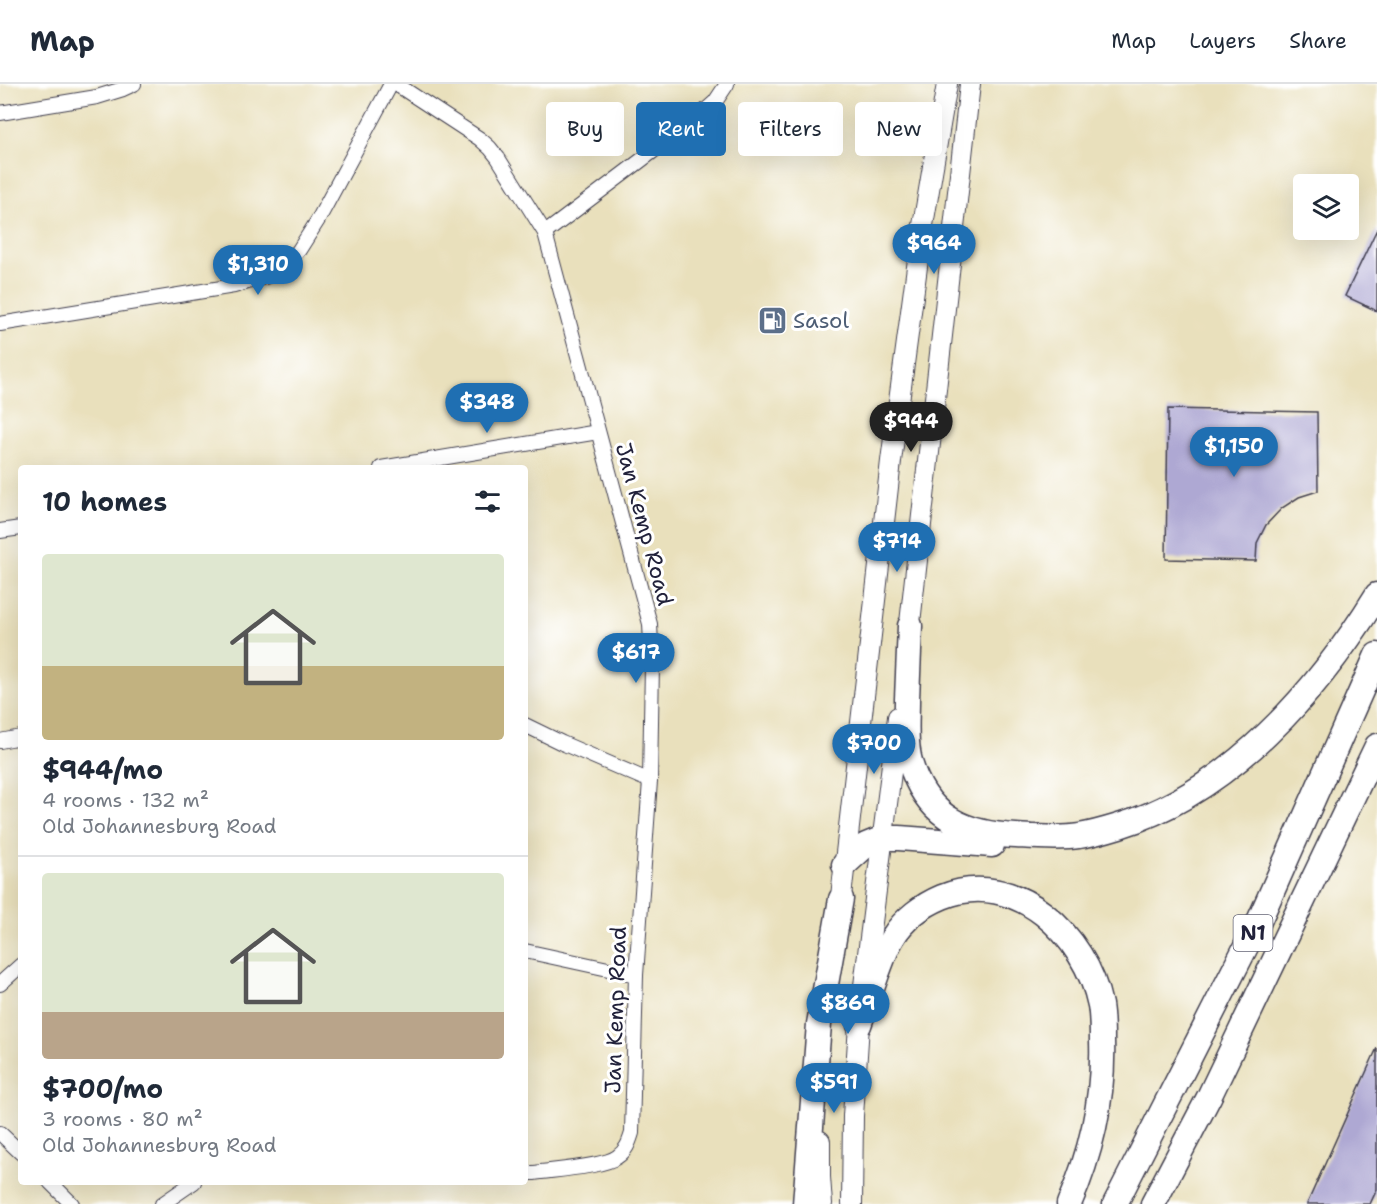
<!DOCTYPE html>
<html lang="en">
<head>
<meta charset="utf-8">
<style>
  :root { --surface:#fff; --page:#f6f6f7; --text:#1f2937; --muted:#747a83; --line:#e0e1e3; --accent:#1f6fb2 }
  body { margin:0; font-family:"Shantell Sans",sans-serif; background:var(--page); color:var(--text); height:100vh; display:flex; flex-direction:column; font-size:22px; white-space:nowrap }
  * { box-sizing:border-box; margin:0 }
  p { font-size:20px; color:var(--muted) }
  .icon { flex:none; width:33px; height:33px; fill:none; stroke:currentColor; stroke-width:2; stroke-linecap:round; stroke-linejoin:round }
  .map { position:relative; flex:1; overflow:hidden }
  .details { position:absolute; left:18px; top:381px; width:510px; height:720px; display:flex; flex-direction:column; background:var(--surface); border-radius:6px; box-shadow:0 6px 24px #0002 }
  .details>* { flex:none }
  .guide { position:absolute; left:546px; top:18px; width:570px; height:54px; display:flex; gap:12px }
  .tools { position:absolute; left:1293px; top:90px; display:grid; gap:12px }
  .tools a { display:grid; place-items:center; width:66px; height:66px; border-radius:6px; background:var(--surface); box-shadow:0 6px 24px #0002; font-size:30px }
  .price { position:absolute; translate:-50% -51px; padding:0 14px; border-radius:21px; background:var(--accent); color:#fff; font-size:20px; line-height:39px; filter:drop-shadow(0 2px 3px #0008) }
  .price::after { content:''; position:absolute; left:50%; top:36px; width:18px; height:14px; margin-left:-9px; background:inherit; clip-path:polygon(0 0,100% 0,50% 100%) }
  .price.selected { background:#222; color:#fff }
  ul { padding:0; list-style:none }
  li { display:grid; align-content:center; gap:12px; height:318px; padding:0 24px }
  li+li { border-top:2px solid var(--line) }
  li span { display:grid; place-items:center; height:186px; border-radius:6px; color:#555 }
  li>.icon { margin-inline-start:auto }
  span .icon { width:108px; height:108px; fill:#fffc; stroke-width:1 }
  li b { font-size:26px }
  h2 { display:flex; justify-content:space-between; align-items:center; height:72px; padding:0 24px; font-size:26px }
  .pill { padding:0 21px; border-radius:6px; background:var(--surface); box-shadow:0 6px 24px #0002; font-size:21px; line-height:54px }
  .pill.selected { background:var(--accent); color:#fff }
  header { display:flex; align-items:center; gap:36px; box-sizing:border-box; height:84px; padding:0 30px; background:var(--surface); border-bottom:2px solid var(--line) }
  header strong { font-size:28px }
  nav { display:flex; gap:33px; margin-inline-start:auto; font-size:21px }
  .map>svg:first-child { display:block }
  .building { fill:#aea8d3 }
  .lines { fill:none; stroke-linecap:round; stroke-linejoin:round }
  .minor-casing { stroke:#403e4e; stroke-width:16 }
  .secondary-casing { stroke:#403e4e; stroke-width:22 }
  .motorway-casing { stroke:#403e4e; stroke-width:27 }
  .minor { stroke:#fff; stroke-width:14 }
  .secondary { stroke:#fff; stroke-width:20 }
  .motorway { stroke:#fff; stroke-width:24 }
  .labels { text-anchor:middle; stroke-width:6; stroke-linejoin:round; paint-order:stroke }
  .shield { fill:#fff; stroke:#646476; stroke-width:1.5 }
  .shield-label { font-size:21px; font-weight:bold; fill:#22223b }
  .service-label { font-size:22px; fill:#4e5e75; stroke:#fff; text-anchor:start }
  .street-label { font-size:22px; fill:#22223b; stroke:#fff }
</style>
</head>
<body>
<header>
<strong>Map</strong>
<nav><a>Map</a><a>Layers</a><a>Share</a></nav>
</header>
<div class="map">
<svg width="1377" height="1120" viewBox="0 0 1377 1120">
  <rect width="100%" height="100%" fill="#fff"/>
  <filter id="ink" filterUnits="userSpaceOnUse"><feTurbulence type="fractalNoise" baseFrequency=".0167" numOctaves="2"/><feDisplacementMap in="SourceGraphic" scale="12" xChannelSelector="R" yChannelSelector="G"/><feConvolveMatrix kernelMatrix="1 2 1 2 8 2 1 2 1" color-interpolation-filters="sRGB"/></filter>
  <filter id="wash" filterUnits="userSpaceOnUse"><feTurbulence type="fractalNoise" baseFrequency=".008" numOctaves="4" result="noise"/><feDisplacementMap in="SourceGraphic" scale="24" xChannelSelector="R" yChannelSelector="G"/><feGaussianBlur stdDeviation="1.35" result="paint"/><feColorMatrix in="noise" values="0 0 0 0 0 0 0 0 0 0 0 0 0 0 0 0 0 1.4 0 .05"/><feComposite in="paint" operator="in"/></filter>
  <g filter="url(#wash)">
    <rect width="100%" height="100%" fill="#e9e0bc"/>
    <g id="blocks">
      <g class="building">
        <path d="M1377,145V227L1345,212Z"/>
        <path d="M1168,325L1317,328L1318,407L1299,413L1282,424L1266,441L1257,459L1256,477L1166,475Z"/>
        <path d="M1377,964V1105L1370,1120H1307Z"/>
      </g>
    </g>
  </g>
  <g filter="url(#ink)">
    <use href="#blocks" fill-opacity="0" stroke="#403e4e" stroke-width="1.5"/>
    <g class="lines">
      <defs>
        <g id="minor">
          <path d="M396,0L480,55L490,64L498,74L545,149L650,540L652,580L650,697L636,891L632,1049C629,1059 626,1067 617,1073C603,1083 553,1086 534,1089H525"/>
          <path d="M0,29L97,13L123,5L134,0"/>
          <path d="M545,149L697,34L715,18L727,0"/>
          <path d="M0,240L234,202L265,193L275,188L292,174L299,166L318,136L391,0"/>
          <path d="M381,384L598,348"/>
          <path d="M0,447L21,444"/>
          <path d="M525,641L562,659L650,697"/>
          <path d="M0,657L21,653"/>
          <path d="M525,867L636,891"/>
          <path d="M0,900L21,881"/>
          <path d="M0,1049L21,1069"/>
          <path d="M50,1098L72,1120"/>
          <path d="M162,1120L194,1098"/>
        </g>
        <g id="secondary">
          <path d="M908,557L970,0"/>
          <path d="M839,830L891,377L921,153L947,0"/>
          <path d="M820,1057V1093L822,1120"/>
          <path d="M852,1120L853,1032L859,941L898,633"/>
        </g>
        <g id="motorway">
          <path d="M910,542C909,567 908,591 907,615C907,639 904,664 913,687C931,735 967,750 1016,752C1035,753 1061,755 1079,752C1093,750 1106,746 1119,742C1230,708 1318,607 1377,511"/>
          <path d="M844,781L866,761L883,754H899L992,761"/>
          <path d="M859,941C865,924 871,907 877,890C882,877 886,864 893,853C904,835 923,821 942,813C1016,783 1086,852 1100,921C1102,933 1102,945 1102,957C1104,1015 1092,1067 1069,1120"/>
          <path d="M805,1120L819,940L841,815"/>
          <path d="M1115,1120L1259,837L1377,571"/>
          <path d="M1153,1120L1209,1013L1377,662"/>
        </g>
      </defs>
      <use href="#minor" class="minor-casing"/>
      <use href="#secondary" class="secondary-casing"/>
      <use href="#motorway" class="motorway-casing"/>
      <use href="#minor" class="minor"/>
      <use href="#secondary" class="secondary"/>
      <use href="#motorway" class="motorway"/>
    </g>
  </g>
  <defs>
    <symbol id="fuel-square" viewBox="-11 -11 22 22"><rect x="-9" y="-9" width="18" height="18" rx="4" fill="#5c6f8a" stroke="#fff"/><path d="M-5.5-6h7V0h2V4h1.3V-2.5L3-4.5l.8-.8L6-3V5H2.5V1h-1V6h-7ZM-4.2-4.7v3.2H.2V-4.7Z" fill="#fff"/></symbol>
  </defs>
  <g fill-rule="evenodd">
    <use href="#fuel-square" x="756" y="220" width="33" height="33"/>
  </g>
  <g class="labels">
    <rect class="shield" x="1233.5" y="831" width="39" height="36" rx="4.5"/>
    <g class="shield-label">
      <text x="1253" y="856">N1</text>
    </g>
    <g class="service-label">
      <text x="793" y="244">Sasol</text>
    </g>
    <g class="street-label">
      <text transform="translate(645 440) rotate(75)" y="8">Jan Kemp Road</text>
      <text transform="translate(615 926) rotate(-88)" y="8">Jan Kemp Road</text>
    </g>
  </g>
</svg>
<div class="tools">
<a><svg class="icon" aria-label="layers" viewBox="0 0 24 24"><path d="M12 4l9 5-9 5-9-5zM3 14l9 5 9-5"/></svg></a>
</div>
<b class="price" style="left:934px;top:191px">$964</b>
<b class="price" style="left:258px;top:212px">$1,310</b>
<b class="price" style="left:487px;top:350px">$348</b>
<b class="price selected" style="left:911px;top:369px">$944</b>
<b class="price" style="left:1234px;top:394px">$1,150</b>
<b class="price" style="left:897px;top:489px">$714</b>
<b class="price" style="left:636px;top:600px">$617</b>
<b class="price" style="left:874px;top:691px">$700</b>
<b class="price" style="left:848px;top:951px">$869</b>
<b class="price" style="left:834px;top:1030px">$591</b>
<div class="guide">
<a class="pill">Buy</a>
<a class="pill selected">Rent</a>
<a class="pill">Filters</a>
<a class="pill">New</a>
</div>
<section class="details">
<h2>10 homes<svg class="icon" aria-label="filters" viewBox="0 0 24 24"><path d="M4 7h16M4 17h16"/><circle cx="9" cy="7" r="2"/><circle cx="15" cy="17" r="2"/></svg></h2>
<ul>
<li><span style="background:linear-gradient(#dfe7d0 60%,#c2b280 0)"><svg class="icon" aria-label="home" viewBox="0 0 24 24"><path d="M3 11l9-7 9 7M6 9v11h12V9"/></svg></span><div><b>$944/mo</b><p>4 rooms · 132 m²</p><p>Old Johannesburg Road</p></div></li>
<li><span style="background:linear-gradient(#dfe7d0 75%,#b9a48a 0)"><svg class="icon" aria-label="home" viewBox="0 0 24 24"><path d="M3 11l9-7 9 7M6 9v11h12V9"/></svg></span><div><b>$700/mo</b><p>3 rooms · 80 m²</p><p>Old Johannesburg Road</p></div></li>
</ul>
</section>
</div>
</body>
</html>
